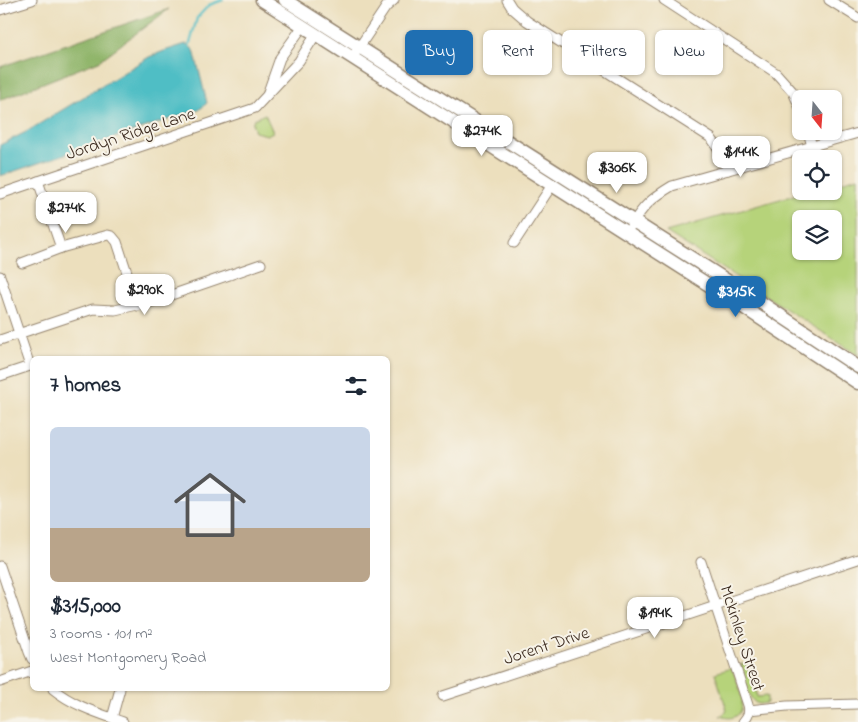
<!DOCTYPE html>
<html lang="en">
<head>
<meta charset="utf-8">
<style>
  :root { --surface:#fff; --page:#f2f2f3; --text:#1f2937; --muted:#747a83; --line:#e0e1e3; --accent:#1f6fb2 }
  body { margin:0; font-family:"Indie Flower",sans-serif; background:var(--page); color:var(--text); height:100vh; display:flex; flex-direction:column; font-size:19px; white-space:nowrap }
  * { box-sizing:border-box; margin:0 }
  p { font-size:16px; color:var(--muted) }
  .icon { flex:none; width:28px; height:28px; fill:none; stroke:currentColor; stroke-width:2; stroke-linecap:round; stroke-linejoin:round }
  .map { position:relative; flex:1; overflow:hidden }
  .panel { position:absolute; left:30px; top:356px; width:360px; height:335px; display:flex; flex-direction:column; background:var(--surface); border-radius:8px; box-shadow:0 1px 4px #0004 }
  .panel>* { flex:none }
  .banner { position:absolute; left:405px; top:30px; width:378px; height:45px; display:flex; gap:10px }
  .needle { width:32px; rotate:163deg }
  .tools { position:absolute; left:792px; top:90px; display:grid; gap:10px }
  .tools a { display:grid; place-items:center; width:50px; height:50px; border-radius:8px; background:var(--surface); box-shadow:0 1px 4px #0004; font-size:25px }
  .price { position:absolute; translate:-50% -42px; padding:0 11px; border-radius:10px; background:#fff; color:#222; font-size:16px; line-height:32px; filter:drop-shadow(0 1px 2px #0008) }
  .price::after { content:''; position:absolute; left:50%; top:30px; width:15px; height:11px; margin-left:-8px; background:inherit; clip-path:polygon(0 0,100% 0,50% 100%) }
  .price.on { background:var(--accent); color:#fff }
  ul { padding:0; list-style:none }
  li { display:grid; align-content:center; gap:10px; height:265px; padding:0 20px }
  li+li { border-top:1px solid var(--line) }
  li span { display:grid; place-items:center; height:155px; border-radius:8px; color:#555 }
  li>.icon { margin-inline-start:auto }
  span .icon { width:90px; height:90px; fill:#fffc; stroke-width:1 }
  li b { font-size:21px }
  h2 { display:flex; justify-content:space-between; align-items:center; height:60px; padding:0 20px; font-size:21px }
  .chip { padding:0 18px; border-radius:8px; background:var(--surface); box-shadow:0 1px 4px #0004; font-size:18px; line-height:45px }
  .chip.on { background:var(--accent); color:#fff }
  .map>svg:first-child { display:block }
  .green { fill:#b6d37a; stroke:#787e4c; fill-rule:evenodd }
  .forest { fill:#90b56a; stroke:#667044 }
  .water { fill:#50bec5; stroke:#467472 }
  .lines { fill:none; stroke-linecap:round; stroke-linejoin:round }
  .stream { stroke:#50bec5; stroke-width:2.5 }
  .street-casing { stroke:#94846e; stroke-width:11 }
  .secondary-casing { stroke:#94846e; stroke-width:15 }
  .street { stroke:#fff; stroke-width:9 }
  .secondary { stroke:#fff; stroke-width:12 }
  .labels { text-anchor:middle; stroke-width:4; stroke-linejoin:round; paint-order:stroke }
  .street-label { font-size:18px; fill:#3b2a1e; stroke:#f7f3e8 }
</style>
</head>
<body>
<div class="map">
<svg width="858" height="722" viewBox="0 0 858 722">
  <rect width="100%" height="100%" fill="#f7f3e8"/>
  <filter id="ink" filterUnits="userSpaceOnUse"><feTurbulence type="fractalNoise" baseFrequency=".02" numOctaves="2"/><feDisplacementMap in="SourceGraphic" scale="10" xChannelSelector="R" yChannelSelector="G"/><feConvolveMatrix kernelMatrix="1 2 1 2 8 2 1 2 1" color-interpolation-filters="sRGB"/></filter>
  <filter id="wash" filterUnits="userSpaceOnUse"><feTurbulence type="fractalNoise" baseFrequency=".0096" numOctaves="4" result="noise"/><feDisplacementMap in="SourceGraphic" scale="20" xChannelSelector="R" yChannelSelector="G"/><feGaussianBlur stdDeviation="1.12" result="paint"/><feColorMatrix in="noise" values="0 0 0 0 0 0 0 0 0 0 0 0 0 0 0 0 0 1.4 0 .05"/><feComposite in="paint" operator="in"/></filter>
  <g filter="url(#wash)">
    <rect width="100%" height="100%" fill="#ecdfbd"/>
    <g class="green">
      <path d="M265,114L273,132L267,135L255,132L252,123L254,119Z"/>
      <path d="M858,177V355L666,232L808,191H834V184ZM801,219H834V251H801Z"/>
      <path d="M746,663L749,672L753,671L757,697L767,696V703C764,703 761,704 759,704C748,703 743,675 740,665Z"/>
      <path d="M732,668C736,680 750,708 736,716C730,719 726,718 720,716L724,714L727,710L715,673Z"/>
    </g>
    <path class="forest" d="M169,9L99,61L0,100V67Z"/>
    <path class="water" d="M186,44L194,50L207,103L200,109L0,176V145L26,132L149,57L164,51Z"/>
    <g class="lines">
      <path class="stream" d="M187,49L189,47L197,18L209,5L223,0"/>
    </g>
  </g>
  <g filter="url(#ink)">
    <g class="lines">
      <defs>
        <g id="street">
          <path d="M507,0L512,8L527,21L711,138C719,148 724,158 728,170"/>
          <path d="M664,0L776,73L793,92L801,110"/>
          <path d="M829,0L858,18"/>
          <path d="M0,10L32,0"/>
          <path d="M356,52L386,7L394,0"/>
          <path d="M268,92L280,58L303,26"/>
          <path d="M808,131L812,147"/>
          <path d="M38,181L61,248"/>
          <path d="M0,194L255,108L299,61L316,34"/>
          <path d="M631,226C643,206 652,198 672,186L858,133"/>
          <path d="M514,243L552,185"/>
          <path d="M22,263L61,248L108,235L112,236L117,242L138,306"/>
          <path d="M0,276L30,366L0,376"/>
          <path d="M0,340L93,309L115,310L151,302L261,264"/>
          <path d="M701,562L748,705C750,712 748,716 743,722"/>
          <path d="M0,566L29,652L32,659"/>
          <path d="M0,682L32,671"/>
          <path d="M53,689C74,706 98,713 123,722"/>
          <path d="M443,696L858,559"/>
          <path d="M749,710L787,706L858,704"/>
          <path d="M112,718L120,689"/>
        </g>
        <g id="secondary">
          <path d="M262,0L737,303L858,383"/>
          <path d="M285,0L745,292L858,367"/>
        </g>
      </defs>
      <use href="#street" class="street-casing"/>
      <use href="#secondary" class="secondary-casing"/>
      <use href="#street" class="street"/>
      <use href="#secondary" class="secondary"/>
    </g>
  </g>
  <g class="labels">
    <g class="street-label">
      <text transform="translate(130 133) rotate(-18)" y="6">Jordyn Ridge Lane</text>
      <text transform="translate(743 638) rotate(72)" y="6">Mckinley Street</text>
      <text transform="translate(546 645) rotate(-18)" y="6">Jorent Drive</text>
    </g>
  </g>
</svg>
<div class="tools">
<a><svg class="needle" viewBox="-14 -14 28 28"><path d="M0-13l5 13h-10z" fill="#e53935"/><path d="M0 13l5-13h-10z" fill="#747a83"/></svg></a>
<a><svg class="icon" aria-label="locate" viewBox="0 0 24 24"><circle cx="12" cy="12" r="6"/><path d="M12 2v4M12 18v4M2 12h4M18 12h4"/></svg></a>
<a><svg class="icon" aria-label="layers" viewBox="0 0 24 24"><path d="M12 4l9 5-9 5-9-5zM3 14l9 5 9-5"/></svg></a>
</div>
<b class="price" style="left:482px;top:157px">$274K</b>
<b class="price" style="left:741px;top:178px">$144K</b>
<b class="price" style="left:617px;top:194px">$306K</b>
<b class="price" style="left:66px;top:234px">$274K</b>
<b class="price" style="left:145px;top:316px">$290K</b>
<b class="price on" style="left:736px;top:318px">$315K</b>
<b class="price" style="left:655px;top:639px">$194K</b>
<div class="banner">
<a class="chip on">Buy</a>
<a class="chip">Rent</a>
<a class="chip">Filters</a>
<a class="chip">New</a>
</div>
<section class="panel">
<h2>7 homes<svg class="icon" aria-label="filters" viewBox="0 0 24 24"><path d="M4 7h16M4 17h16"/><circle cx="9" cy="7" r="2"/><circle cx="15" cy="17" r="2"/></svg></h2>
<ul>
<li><span style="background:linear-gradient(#c9d6e8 65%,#b9a48a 0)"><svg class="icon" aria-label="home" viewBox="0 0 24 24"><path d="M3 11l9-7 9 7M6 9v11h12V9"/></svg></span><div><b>$315,000</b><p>3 rooms · 101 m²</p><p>West Montgomery Road</p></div></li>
</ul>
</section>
</div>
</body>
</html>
